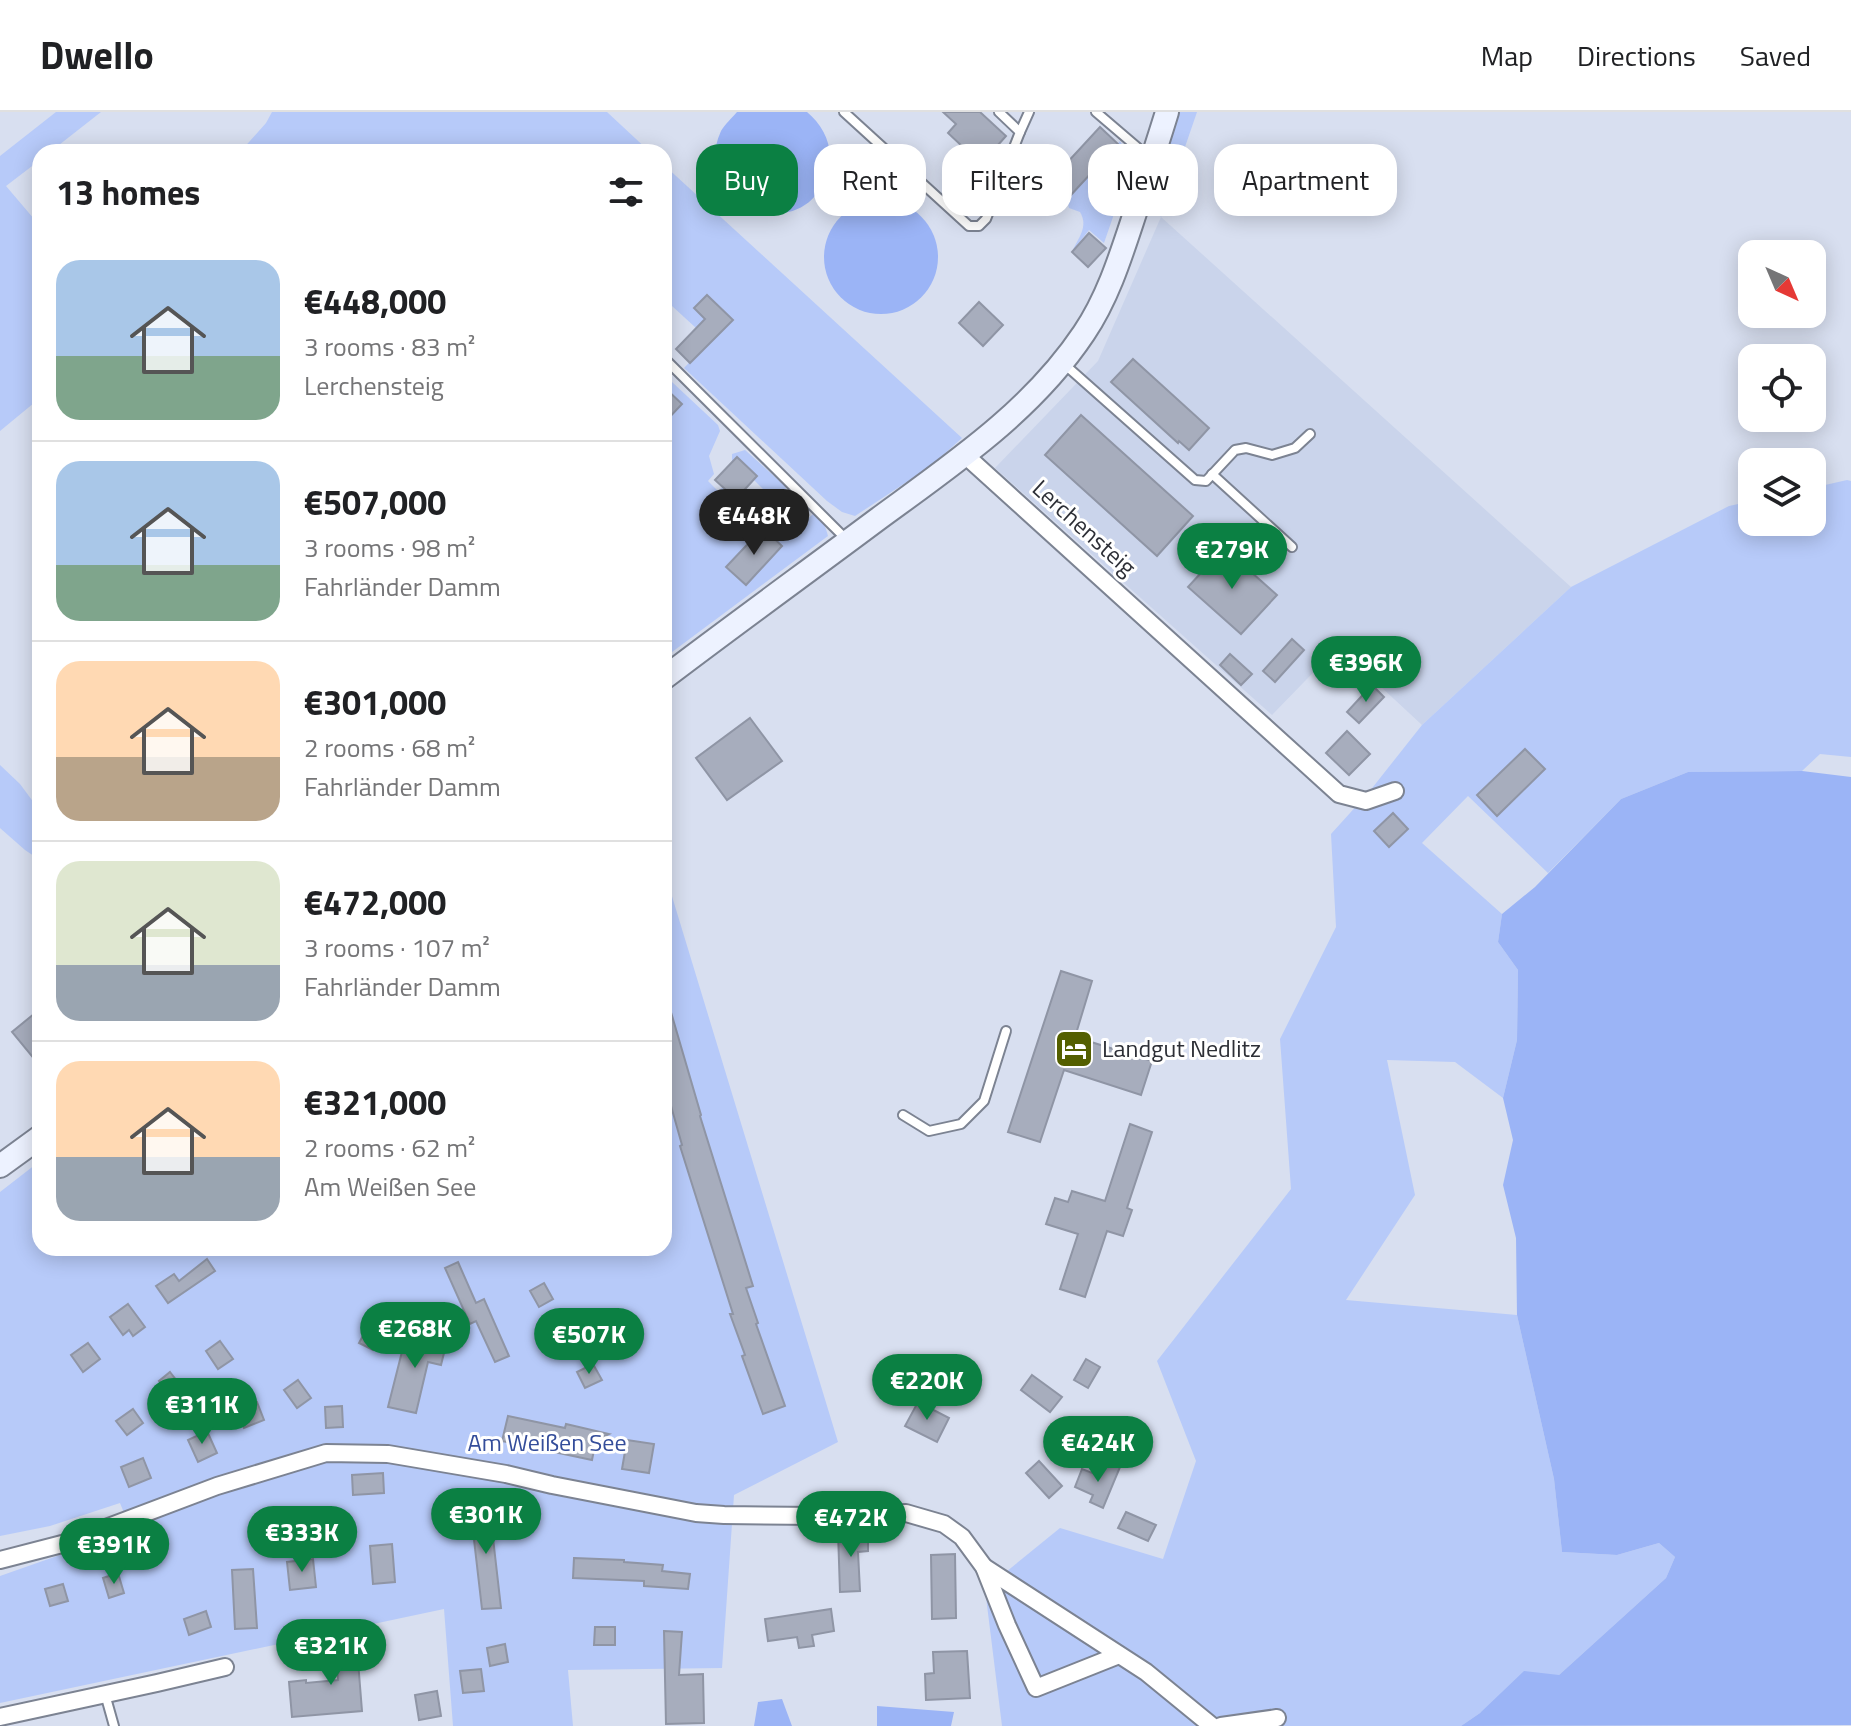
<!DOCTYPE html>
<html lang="en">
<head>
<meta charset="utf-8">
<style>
  :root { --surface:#fff; --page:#f6f6f6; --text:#202124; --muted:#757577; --line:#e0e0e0; --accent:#0b8043 }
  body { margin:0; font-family:"Titillium Web",sans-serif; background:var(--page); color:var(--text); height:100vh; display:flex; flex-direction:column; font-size:30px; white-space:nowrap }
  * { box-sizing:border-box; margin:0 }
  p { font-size:26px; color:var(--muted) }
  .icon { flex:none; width:44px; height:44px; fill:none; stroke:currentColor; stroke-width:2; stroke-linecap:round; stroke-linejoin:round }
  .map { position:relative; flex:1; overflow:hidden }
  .details { position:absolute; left:32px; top:32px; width:640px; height:1112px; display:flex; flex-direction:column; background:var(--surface); border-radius:24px; box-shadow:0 4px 20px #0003 }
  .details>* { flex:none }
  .hud { position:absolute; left:696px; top:32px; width:760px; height:72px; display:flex; gap:16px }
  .needle { width:52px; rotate:136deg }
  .buttons { position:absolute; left:1738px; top:128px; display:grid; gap:16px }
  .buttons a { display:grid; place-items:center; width:88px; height:88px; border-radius:16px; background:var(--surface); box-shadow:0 4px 20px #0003; font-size:40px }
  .price { position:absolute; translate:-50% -68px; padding:0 18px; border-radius:28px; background:var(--accent); color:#fff; font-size:26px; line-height:52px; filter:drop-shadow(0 2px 4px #0008) }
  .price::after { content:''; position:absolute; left:50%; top:48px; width:24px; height:18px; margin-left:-12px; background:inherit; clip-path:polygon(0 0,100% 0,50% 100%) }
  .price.current { background:#222; color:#fff }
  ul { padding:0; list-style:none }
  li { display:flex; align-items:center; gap:24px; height:200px; padding:0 24px }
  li+li { border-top:2px solid var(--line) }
  li span { display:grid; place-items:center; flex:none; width:224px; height:160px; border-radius:24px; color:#555 }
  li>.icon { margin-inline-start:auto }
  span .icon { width:96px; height:96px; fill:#fffc; stroke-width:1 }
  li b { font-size:34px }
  h2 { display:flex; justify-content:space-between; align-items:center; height:96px; padding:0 24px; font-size:34px }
  .tag { padding:0 28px; border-radius:24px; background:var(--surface); box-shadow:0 4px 20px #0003; font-size:28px; line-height:72px }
  .tag.current { background:var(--accent); color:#fff }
  header { display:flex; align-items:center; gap:48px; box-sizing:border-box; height:112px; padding:0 40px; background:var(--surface); border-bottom:2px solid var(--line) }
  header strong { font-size:38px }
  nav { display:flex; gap:44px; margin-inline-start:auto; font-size:28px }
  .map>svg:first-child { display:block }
  .built { fill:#cad4eb }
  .green { fill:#b7caf9 }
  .water { fill:#9bb4f6 }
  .building { fill:#a7adbd; stroke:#8f95a5; stroke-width:2 }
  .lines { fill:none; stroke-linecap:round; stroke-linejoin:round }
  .lane-casing { stroke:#7c8392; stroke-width:12 }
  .street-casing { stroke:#7c8392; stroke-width:20 }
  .secondary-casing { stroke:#7c8392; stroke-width:26 }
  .lane { stroke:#fff; stroke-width:8 }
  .street { stroke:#fff; stroke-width:16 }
  .secondary { stroke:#edf2ff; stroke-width:22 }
  .labels { text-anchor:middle; stroke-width:6; stroke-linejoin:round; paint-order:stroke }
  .street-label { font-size:24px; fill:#2d2f36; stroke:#fff }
  .poi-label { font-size:24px; fill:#2d2f36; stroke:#fff; text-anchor:start }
  .park-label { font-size:24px; fill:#344d9a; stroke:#fff }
</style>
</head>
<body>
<header>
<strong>Dwello</strong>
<nav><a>Map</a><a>Directions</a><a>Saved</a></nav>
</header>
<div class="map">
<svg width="1851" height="1614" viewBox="0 0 1851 1614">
  <rect width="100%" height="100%" fill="#d8dff0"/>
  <path class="built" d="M1161,105L1571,475L1422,613L1338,535L1272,603L995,356L1098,249Z"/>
  <g class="green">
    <path d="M56,0H101L50,40H40V48L6,74L40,114V286L0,319V44Z"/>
    <path d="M272,0H607L650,40H240L266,11Z"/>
    <path d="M1176,0H1197L1161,105L1149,80Z"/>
    <path d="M1120,29L1132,50L1104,131L1089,118L1072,140C1078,126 1089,115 1080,100L1069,96L1064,77L1071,83Z"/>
    <path d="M664,53L962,326L931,354L855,404L842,400L827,389L684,256L714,225L701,212L696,216L672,194L664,202Z"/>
    <path d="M672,270L718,313L720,319L709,344L714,362L708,369L718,379L723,375L735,387L739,384L786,427L813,402C822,406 826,415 828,424L664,546V277Z"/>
    <path d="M745,338L785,374L787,380L779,388H774L754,368L757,364L737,345L732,350V342Z"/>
    <path d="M1847,368L1851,369V645L1820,642L1802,659L1688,660L1621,687L1548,761L1468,684L1422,731L1502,802L1498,830L1518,858L1517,928L1503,986L1455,950L1387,948L1415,1083L1346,1188L1517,1203L1554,1367L1562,1440L1617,1443L1659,1431L1675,1445L1666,1466L1559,1563L1480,1601L1461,1614H1280L1277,1610L1250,1614H1002L985,1477L1060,1416L1163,1447L1196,1349L1157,1249L1291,1077L1280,927L1336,815L1331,722L1369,680L1422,613L1571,475L1729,394L1752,389V410H1812V376Z"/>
    <path d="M0,653L20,672L40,699V748L25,738L0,716Z"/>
    <path d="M664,758L838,1330L734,1383L722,1556L568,1558L573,1614H453L444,1497L0,1591V1464L131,1418L120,1391L50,1414L0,1424V1080L40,1049V1136H664Z"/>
  </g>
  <g class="water">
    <path d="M737,0H807C823,13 833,33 829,54C812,140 685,98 721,19C725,12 732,6 737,0Z"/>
    <circle cx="881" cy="145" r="57"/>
    <path d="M1802,659L1851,665V1613L1461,1614L1480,1601L1524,1559L1559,1563L1666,1466L1675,1445L1659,1431L1617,1443L1562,1440L1554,1367L1517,1203L1516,1126L1503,1073L1513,1028L1503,986L1517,928L1518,858L1498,830L1502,802L1535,775L1621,687L1688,660Z"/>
    <path d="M782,1587L792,1614H754L758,1590Z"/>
    <path d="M877,1594L954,1600L951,1614H877Z"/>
  </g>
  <g class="building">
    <path d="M943,0H980L1006,24L981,52L948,21L956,12Z"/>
    <path d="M1100,15L1118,32L1070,84L1052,67Z"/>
    <path d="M1089,121L1106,136L1088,155L1072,140Z"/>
    <path d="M707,183L733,208L690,251L676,237L705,207L694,196Z"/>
    <path d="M979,190L1003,213L983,234L959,211Z"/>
    <path d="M1133,247L1209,316L1189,338L1179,329L1178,331L1111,270Z"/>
    <path d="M664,275L682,292L664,311Z"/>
    <path d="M1081,303L1193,404L1157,444L1045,343Z"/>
    <path d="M737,345L757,364L736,387L715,368Z"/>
    <path d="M763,416L782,434L746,473L726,455Z"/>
    <path d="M1224,436L1277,483L1241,522L1188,475Z"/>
    <path d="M1292,527L1304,538L1275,570L1263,559Z"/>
    <path d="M1230,542L1252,562L1241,573L1220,553Z"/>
    <path d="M1372,573L1384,585L1359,611L1347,600Z"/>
    <path d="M750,606L782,649L727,688L696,646Z"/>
    <path d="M1347,619L1370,642L1349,663L1326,641Z"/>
    <path d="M1525,637L1545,657L1497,704L1477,683Z"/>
    <path d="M1393,701L1408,717L1389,735L1374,719Z"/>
    <path d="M1061,859L1092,869L1075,925L1152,949L1141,983L1064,958L1040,1030L1008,1020Z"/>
    <path d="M664,890H668L701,1003L700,1004L753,1174L746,1176L758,1211L756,1212L785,1294L763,1302L742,1244L745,1243L730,1202H733L680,1034L682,1033L664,969Z"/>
    <path d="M40,897V954L12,920Z"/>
    <path d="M1130,1012L1152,1020L1127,1096L1132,1098L1123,1124L1107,1119L1085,1185L1060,1177L1078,1122L1046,1112L1055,1086L1068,1090L1072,1079L1105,1089Z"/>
    <path d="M207,1147L215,1159L168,1191L156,1174L174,1162L179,1169Z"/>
    <path d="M458,1150L476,1191L484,1187L509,1244L495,1250L476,1209L470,1212L445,1156Z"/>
    <path d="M544,1171L553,1187L539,1195L530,1179Z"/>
    <path d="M128,1192L145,1215L133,1224L129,1218L123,1223L110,1205Z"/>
    <path d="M368,1214L381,1221L373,1238L359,1231Z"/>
    <path d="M565,1216L573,1232L560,1239L551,1224Z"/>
    <path d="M407,1220L447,1229L441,1253L428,1250L416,1301L388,1295Z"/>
    <path d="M220,1229L233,1247L218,1257L206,1239Z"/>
    <path d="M88,1231L100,1247L83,1260L71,1243Z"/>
    <path d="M1086,1247L1100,1255L1088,1276L1074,1268Z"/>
    <path d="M593,1252L602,1268L585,1276L577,1260Z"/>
    <path d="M170,1260L184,1278L172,1286L159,1269Z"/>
    <path d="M1032,1263L1062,1285L1050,1300L1021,1278Z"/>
    <path d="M298,1268L311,1286L297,1296L284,1278Z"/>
    <path d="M257,1290L264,1308L244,1316L237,1297Z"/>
    <path d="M918,1290L949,1306L937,1330L905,1314Z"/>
    <path d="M342,1294L343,1315L326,1316L325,1295Z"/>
    <path d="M133,1297L143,1311L127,1323L116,1309Z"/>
    <path d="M508,1304L565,1316L566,1312L609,1322L596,1328L592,1348L502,1329Z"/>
    <path d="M207,1319L217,1341L198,1350L188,1328Z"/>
    <path d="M627,1328L654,1332L649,1361L622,1357Z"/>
    <path d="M143,1346L151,1366L129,1375L121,1355Z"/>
    <path d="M1039,1349L1062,1374L1049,1386L1026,1361Z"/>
    <path d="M1107,1350L1120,1355L1103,1396L1090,1390L1093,1383L1075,1375L1082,1357L1100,1364Z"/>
    <path d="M383,1361L384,1381L353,1383L352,1363Z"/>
    <path d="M489,1391L501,1496L482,1497L470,1393Z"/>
    <path d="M1126,1400L1156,1413L1148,1429L1118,1416Z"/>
    <path d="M838,1420L868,1421V1439L858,1440L860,1479L840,1480Z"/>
    <path d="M392,1432L395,1470L373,1472L370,1434Z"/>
    <path d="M955,1442L956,1506L932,1507L931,1443Z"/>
    <path d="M574,1446L624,1448V1450L663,1453L662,1459L690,1462L688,1477L644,1474V1469L573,1466Z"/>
    <path d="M313,1447L316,1475L290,1478L287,1450Z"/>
    <path d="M253,1457L257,1516L235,1517L232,1458Z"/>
    <path d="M118,1461L124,1481L109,1486L103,1466Z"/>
    <path d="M63,1472L68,1489L50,1494L45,1477Z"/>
    <path d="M831,1497L834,1519L812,1523L814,1534L799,1536L797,1525L768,1529L765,1507Z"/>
    <path d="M206,1499L211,1515L189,1523L184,1507Z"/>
    <path d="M595,1515H615V1533H594Z"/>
    <path d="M664,1519L682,1520L679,1563L703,1562L704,1611L666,1612Z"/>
    <path d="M356,1524L362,1599L292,1605L289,1570L306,1568V1571L338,1568L335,1526Z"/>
    <path d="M505,1532L508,1550L490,1554L487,1536Z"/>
    <path d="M967,1539L970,1586L926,1588L925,1562L934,1561L933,1540Z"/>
    <path d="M481,1557L484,1579L463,1581L460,1559Z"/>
    <path d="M437,1579L441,1604L419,1608L415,1583Z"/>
  </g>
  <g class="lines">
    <defs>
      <g id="lane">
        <path d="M844,0L969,114H979L986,107L1020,20L999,0"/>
        <path d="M1096,0L1151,47"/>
        <path d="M1020,20L1029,0"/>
        <path d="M664,246L848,429"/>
        <path d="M1063,251L1195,368L1206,369L1235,338L1246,336L1272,343L1295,336L1310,322"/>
        <path d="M1212,362L1292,435"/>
        <path d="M903,1003L929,1019L961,1012L984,989L1006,919"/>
        <path d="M105,1582L114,1614"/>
      </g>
      <g id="street">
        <path d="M965,343L1339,682L1366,689L1395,679"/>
        <path d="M0,1448L66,1431L217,1374L326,1341L388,1342L506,1362L552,1373L696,1401L724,1403L818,1404L906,1401L944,1412L962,1425L984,1455L1007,1513L1036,1576L1119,1543"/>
        <path d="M984,1455L1146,1560L1212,1614"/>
        <path d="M0,1605L157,1571L225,1555"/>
        <path d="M1221,1614L1277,1606"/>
      </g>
      <g id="secondary">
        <path d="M664,566C735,512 807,460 878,407C953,352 1032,299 1084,221C1109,184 1122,140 1136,98C1146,65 1157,33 1167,0"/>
        <path d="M0,1054L40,1025"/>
      </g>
    </defs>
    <use href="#lane" class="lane-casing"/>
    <use href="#street" class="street-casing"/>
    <use href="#secondary" class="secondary-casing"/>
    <use href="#lane" class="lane"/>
    <use href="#street" class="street"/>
    <use href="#secondary" class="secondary"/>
  </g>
  <defs>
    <symbol id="hotel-square" viewBox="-11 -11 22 22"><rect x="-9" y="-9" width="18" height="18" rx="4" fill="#545f00" stroke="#fff"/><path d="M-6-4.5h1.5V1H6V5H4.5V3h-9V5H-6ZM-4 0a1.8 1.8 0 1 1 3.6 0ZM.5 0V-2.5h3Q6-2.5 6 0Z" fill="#fff"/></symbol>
  </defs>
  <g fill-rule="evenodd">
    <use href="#hotel-square" x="1052" y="915" width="44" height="44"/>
  </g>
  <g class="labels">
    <g class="street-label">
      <text transform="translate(1084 416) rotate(42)" y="8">Lerchensteig</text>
    </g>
    <g class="poi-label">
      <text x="1102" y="945">Landgut Nedlitz</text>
    </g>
    <g class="park-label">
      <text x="547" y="1339">Am Weißen See</text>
    </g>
  </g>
</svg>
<div class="buttons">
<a><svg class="needle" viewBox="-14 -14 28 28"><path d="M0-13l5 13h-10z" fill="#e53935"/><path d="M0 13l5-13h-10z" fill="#757577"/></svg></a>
<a><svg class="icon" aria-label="locate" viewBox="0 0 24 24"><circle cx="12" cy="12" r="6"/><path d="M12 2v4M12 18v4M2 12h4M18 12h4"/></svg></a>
<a><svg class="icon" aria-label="layers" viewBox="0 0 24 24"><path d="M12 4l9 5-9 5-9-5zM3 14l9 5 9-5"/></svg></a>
</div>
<b class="price current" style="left:754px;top:445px">€448K</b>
<b class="price" style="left:1232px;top:479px">€279K</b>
<b class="price" style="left:1366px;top:592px">€396K</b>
<b class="price" style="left:415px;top:1258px">€268K</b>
<b class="price" style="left:589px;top:1264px">€507K</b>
<b class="price" style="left:927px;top:1310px">€220K</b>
<b class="price" style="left:202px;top:1334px">€311K</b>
<b class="price" style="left:1098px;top:1372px">€424K</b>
<b class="price" style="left:486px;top:1444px">€301K</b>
<b class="price" style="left:851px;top:1447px">€472K</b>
<b class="price" style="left:302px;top:1462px">€333K</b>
<b class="price" style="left:114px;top:1474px">€391K</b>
<b class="price" style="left:331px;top:1575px">€321K</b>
<div class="hud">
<a class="tag current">Buy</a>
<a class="tag">Rent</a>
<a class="tag">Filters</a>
<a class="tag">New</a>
<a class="tag">Apartment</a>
</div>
<section class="details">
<h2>13 homes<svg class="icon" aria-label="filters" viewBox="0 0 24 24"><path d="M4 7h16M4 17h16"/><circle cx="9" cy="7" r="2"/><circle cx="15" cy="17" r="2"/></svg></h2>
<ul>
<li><span style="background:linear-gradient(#a9c7e8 60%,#7fa58c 0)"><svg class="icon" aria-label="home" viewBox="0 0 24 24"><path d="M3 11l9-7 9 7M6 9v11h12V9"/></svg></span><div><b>€448,000</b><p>3 rooms · 83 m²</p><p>Lerchensteig</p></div></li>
<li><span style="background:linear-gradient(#a9c7e8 65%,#7fa58c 0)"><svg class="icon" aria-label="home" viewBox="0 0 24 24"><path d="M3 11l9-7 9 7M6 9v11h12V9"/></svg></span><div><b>€507,000</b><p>3 rooms · 98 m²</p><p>Fahrländer Damm</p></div></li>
<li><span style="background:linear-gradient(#ffd9b3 60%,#b9a48a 0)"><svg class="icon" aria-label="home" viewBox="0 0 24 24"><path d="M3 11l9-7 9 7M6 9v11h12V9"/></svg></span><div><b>€301,000</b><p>2 rooms · 68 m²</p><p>Fahrländer Damm</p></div></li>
<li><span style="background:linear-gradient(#dfe7d0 65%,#9aa5b1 0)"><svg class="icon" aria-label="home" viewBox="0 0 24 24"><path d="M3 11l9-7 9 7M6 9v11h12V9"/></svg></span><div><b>€472,000</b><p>3 rooms · 107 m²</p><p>Fahrländer Damm</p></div></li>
<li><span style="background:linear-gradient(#ffd9b3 60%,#9aa5b1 0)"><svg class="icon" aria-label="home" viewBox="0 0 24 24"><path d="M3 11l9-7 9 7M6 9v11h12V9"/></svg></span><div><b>€321,000</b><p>2 rooms · 62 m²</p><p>Am Weißen See</p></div></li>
</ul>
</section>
</div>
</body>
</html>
